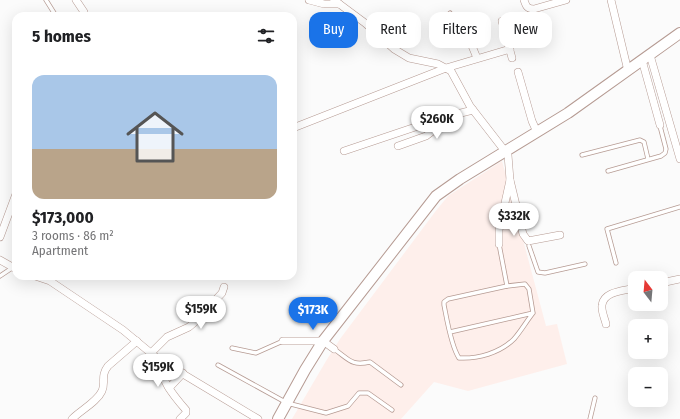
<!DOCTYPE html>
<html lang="en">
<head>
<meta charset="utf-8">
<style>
  :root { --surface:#fff; --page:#f6f6f6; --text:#202124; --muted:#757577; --accent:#1a73e8 }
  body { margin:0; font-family:"Fira Sans Condensed",sans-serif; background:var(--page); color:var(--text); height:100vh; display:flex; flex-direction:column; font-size:15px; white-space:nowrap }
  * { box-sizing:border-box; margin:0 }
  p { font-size:13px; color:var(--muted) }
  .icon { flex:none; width:22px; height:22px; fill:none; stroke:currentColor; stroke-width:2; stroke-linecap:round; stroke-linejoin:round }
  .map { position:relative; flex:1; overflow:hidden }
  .drawer { position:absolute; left:12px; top:12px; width:285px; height:268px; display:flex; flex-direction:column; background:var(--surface); border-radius:12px; box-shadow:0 4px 16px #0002 }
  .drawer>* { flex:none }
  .banner { position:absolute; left:309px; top:12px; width:311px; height:36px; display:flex; gap:8px }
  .needle { width:26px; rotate:344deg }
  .tools { position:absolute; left:628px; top:271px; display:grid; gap:8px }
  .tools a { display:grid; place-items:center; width:40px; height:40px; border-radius:8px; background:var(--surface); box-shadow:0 4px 16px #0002; font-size:20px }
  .price { position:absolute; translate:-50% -34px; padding:0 9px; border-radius:14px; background:#fff; color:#222; font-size:13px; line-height:26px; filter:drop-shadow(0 1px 2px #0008) }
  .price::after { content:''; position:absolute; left:50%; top:24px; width:12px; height:9px; margin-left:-6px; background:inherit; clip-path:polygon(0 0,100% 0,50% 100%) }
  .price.selected { background:var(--accent); color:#fff }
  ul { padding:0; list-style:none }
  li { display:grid; align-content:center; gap:8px; height:212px; padding:0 20px }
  li span { display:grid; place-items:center; height:124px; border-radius:12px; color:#555 }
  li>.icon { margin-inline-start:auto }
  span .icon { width:72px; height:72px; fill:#fffc; stroke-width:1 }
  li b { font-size:17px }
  h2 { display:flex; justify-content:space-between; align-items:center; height:48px; padding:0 20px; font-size:17px }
  .chip { padding:0 14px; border-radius:12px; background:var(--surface); box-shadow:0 4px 16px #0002; font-size:14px; line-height:36px }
  .chip.selected { background:var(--accent); color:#fff }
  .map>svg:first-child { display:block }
  .built { fill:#feefeb }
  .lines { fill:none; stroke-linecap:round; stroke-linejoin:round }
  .lane-casing { stroke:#b69b93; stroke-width:5 }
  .street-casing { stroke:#b69b93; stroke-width:8 }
  .secondary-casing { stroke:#b69b93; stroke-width:12 }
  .lane { stroke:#fff; stroke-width:3.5 }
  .street { stroke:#fff; stroke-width:7 }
  .secondary { stroke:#fff; stroke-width:10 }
</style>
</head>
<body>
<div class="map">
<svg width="680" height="419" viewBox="0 0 680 419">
  <rect width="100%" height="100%" fill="#fbfbfb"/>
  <path class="built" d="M502,161L546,326L557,324L567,364L468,391L434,382L401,419H292L326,361L340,339L435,212L448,196Z"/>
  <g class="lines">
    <defs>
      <g id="lane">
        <path d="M46,0L56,16"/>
        <path d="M450,13L472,46"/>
        <path d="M582,155L640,140L644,142L648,159"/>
        <path d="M608,171L661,156L665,153L666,149L660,126"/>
        <path d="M499,244L507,286"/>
        <path d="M529,246L538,272L545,273L585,264"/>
        <path d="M616,263L607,229L680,207"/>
        <path d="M0,276L12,268"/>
        <path d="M156,276H160"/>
        <path d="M50,281L55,276"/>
        <path d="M450,332L533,313L529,289L525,284L507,286L448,299L444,302V305C447,320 451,346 459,358C478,359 500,353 514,339C521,331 526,322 533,313"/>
        <path d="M232,348L256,353L283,341"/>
        <path d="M334,349C350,360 351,366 370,362L401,385"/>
        <path d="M218,365L287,403L326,413L348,406L359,393H368L392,410"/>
        <path d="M590,419L595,398"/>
      </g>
      <g id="street">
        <path d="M76,0L84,12L83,16"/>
        <path d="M309,0L324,4H339"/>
        <path d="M334,0L365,23L394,49L409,58L438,64L451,71L470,106L508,155L510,180L499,230V244"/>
        <path d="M524,0C526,6 527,9 534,9L566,0"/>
        <path d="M611,0L628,71"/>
        <path d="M502,21L512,58"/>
        <path d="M472,46L477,58"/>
        <path d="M650,55L680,159"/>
        <path d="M642,60L660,125"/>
        <path d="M518,72L532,121L537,132"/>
        <path d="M293,128L446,68L510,49"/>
        <path d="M398,146L426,136L434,130L445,117L473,110"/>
        <path d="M344,151L445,117"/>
        <path d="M510,180L523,234L528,241L560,235"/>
        <path d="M0,237L16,194"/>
        <path d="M0,260L16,269"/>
        <path d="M35,276L50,281L123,330L158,359L258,419"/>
        <path d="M661,283L680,279"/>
        <path d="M606,324C605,319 601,311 602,305C604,291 624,291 635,288"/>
        <path d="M283,341H323L334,349"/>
        <path d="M151,353L167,337L189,327L195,322L222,293L224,287"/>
        <path d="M158,359C161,380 172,394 186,410V413L180,419"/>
        <path d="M169,388L183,373"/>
        <path d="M72,419C81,410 97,402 102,391C106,383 100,376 108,366L137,341"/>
      </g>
      <path id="secondary" d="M278,419L305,370L323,341L436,196L460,179L568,113L680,33"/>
    </defs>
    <use href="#lane" class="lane-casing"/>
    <use href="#street" class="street-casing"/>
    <use href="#secondary" class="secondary-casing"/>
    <use href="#lane" class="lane"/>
    <use href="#street" class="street"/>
    <use href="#secondary" class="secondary"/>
  </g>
</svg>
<div class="tools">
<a><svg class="needle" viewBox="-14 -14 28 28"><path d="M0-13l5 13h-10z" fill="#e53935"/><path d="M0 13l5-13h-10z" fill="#757577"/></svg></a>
<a>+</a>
<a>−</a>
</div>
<b class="price" style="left:437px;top:140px">$260K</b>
<b class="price" style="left:514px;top:237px">$332K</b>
<b class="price" style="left:201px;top:330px">$159K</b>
<b class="price selected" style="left:313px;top:331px">$173K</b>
<b class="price" style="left:158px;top:388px">$159K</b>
<div class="banner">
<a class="chip selected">Buy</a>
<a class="chip">Rent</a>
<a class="chip">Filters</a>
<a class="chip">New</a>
</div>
<section class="drawer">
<h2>5 homes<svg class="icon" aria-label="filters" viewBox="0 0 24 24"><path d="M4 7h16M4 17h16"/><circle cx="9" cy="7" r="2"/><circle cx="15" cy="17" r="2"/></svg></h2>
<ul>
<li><span style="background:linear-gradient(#a9c7e8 60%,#b9a48a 0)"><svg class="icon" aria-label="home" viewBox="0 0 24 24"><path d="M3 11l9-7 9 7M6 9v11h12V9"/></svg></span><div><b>$173,000</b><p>3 rooms · 86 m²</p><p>Apartment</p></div></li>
</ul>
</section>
</div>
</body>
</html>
